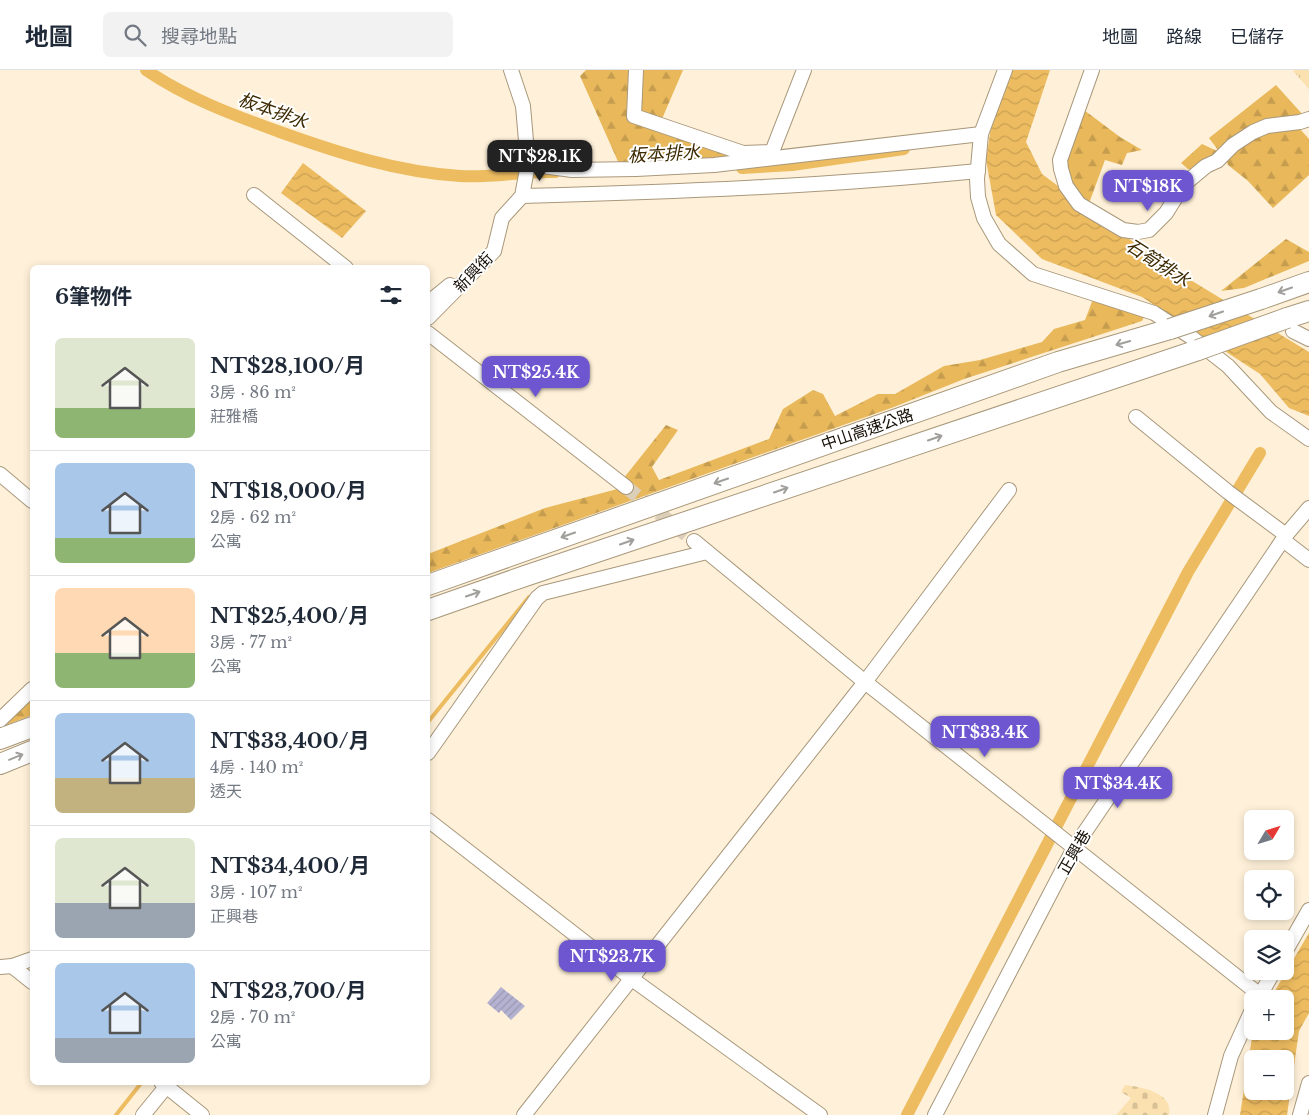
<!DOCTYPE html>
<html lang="zh-TW">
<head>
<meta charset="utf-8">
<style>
  :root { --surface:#fff; --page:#f2f2f3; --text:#1f2937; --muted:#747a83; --line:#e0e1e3; --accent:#6d56d0 }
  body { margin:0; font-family:"Libre Baskerville","Noto Sans TC",serif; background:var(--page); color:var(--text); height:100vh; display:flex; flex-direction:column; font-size:19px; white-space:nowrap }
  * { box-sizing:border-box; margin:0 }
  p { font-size:16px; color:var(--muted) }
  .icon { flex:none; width:28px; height:28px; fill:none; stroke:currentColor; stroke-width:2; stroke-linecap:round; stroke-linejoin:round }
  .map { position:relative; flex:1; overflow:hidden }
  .panel { position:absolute; left:30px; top:195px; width:400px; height:820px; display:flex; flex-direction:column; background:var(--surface); border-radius:8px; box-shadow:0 2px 8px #0003 }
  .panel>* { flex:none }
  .needle { width:32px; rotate:52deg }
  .tools { position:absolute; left:1244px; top:740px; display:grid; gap:10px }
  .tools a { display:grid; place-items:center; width:50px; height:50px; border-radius:8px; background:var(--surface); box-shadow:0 2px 8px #0003; font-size:25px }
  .price { position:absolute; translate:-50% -42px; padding:0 11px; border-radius:10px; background:var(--accent); color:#fff; font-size:16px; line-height:32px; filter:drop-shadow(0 1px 2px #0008) }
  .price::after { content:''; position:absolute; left:50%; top:30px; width:15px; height:11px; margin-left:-8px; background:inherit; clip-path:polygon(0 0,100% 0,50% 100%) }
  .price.active { background:#222; color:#fff }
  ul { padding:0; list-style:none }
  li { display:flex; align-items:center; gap:15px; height:125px; padding:0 25px }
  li+li { border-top:1px solid var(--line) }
  li span { display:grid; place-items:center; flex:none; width:140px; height:100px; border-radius:8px; color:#555 }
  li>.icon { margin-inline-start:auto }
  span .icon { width:60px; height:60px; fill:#fffc; stroke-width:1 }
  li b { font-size:21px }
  h2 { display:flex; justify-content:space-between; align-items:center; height:60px; padding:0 25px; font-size:21px }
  header { display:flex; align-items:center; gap:30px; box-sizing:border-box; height:70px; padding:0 25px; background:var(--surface); border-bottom:1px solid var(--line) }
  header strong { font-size:24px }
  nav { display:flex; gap:28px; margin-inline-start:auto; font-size:18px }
  .search { width:350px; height:45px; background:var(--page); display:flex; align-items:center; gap:12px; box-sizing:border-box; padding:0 18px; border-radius:8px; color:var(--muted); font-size:19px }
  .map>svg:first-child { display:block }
  .grass { fill:url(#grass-tufts) }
  .forest { fill:url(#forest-firs) }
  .cemetery { fill:url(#cemetery-stones) }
  .water { fill:url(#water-waves); fill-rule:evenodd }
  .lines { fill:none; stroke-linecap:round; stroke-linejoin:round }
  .stream { stroke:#edbc60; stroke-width:4 }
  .canal { stroke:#edbc60; stroke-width:12 }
  .building { fill:url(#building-hatch) }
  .minor-tunnel { stroke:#dccfb9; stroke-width:14; stroke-dasharray:14 7; stroke-linecap:butt }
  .minor-casing { stroke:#a8987c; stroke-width:16 }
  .highway-casing { stroke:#a8987c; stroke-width:22 }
  .minor { stroke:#fff; stroke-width:14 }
  .highway { stroke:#fff; stroke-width:20 }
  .highway-bridge-casing { stroke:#a8987c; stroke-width:22; stroke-linecap:butt }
  .highway-bridge { stroke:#fff; stroke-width:20 }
  .oneway { stroke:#a19f9b }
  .labels { text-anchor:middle; stroke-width:4; stroke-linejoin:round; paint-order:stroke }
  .street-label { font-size:16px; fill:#140e05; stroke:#fff }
  .water-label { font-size:18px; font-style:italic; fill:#3c2900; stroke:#fff }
</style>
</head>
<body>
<header>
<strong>地圖</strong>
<div class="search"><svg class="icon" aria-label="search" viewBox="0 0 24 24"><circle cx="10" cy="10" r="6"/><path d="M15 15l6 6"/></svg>搜尋地點</div>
<nav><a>地圖</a><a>路線</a><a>已儲存</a></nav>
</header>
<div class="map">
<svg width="1309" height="1045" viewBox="0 0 1309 1045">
  <defs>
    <pattern id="grass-tufts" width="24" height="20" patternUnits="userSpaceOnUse" patternTransform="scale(1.25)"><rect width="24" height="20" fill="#fce1b0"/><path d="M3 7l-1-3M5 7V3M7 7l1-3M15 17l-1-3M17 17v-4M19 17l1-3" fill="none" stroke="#d7c096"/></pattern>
    <pattern id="forest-firs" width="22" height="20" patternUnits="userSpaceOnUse" patternTransform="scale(1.25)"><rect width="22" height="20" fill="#e8b85b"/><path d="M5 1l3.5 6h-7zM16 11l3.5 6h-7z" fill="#c69d4e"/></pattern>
    <pattern id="cemetery-stones" width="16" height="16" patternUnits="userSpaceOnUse" patternTransform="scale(1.25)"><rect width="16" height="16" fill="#fce1b0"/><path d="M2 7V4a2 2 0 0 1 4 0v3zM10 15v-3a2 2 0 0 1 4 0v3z" fill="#d7c096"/></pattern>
    <pattern id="water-waves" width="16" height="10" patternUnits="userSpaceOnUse" patternTransform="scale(1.25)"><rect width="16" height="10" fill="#edbc60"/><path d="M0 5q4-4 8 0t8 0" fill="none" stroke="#caa052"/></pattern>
    <pattern id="building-hatch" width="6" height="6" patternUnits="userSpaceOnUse" patternTransform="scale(1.25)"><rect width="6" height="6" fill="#b4b2d1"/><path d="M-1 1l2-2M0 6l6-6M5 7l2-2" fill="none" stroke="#9a98b2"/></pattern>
  </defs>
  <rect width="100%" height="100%" fill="#fff1d9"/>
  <path class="grass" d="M1295,0H1309V19L1293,1Z"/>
  <g class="forest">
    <path d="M586,0H683L662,49L729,83L731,95L620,96L580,6Z"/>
    <path d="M1276,15L1304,46L1259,52L1243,60L1218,80L1209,68Z"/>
    <path d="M1084,40L1120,67L1142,80L1127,83L1122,95L1105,90L1088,136L1071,117L1065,92Z"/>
    <path d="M1300,59L1309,69V105L1273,138L1248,111L1228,95L1226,90L1227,86L1267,61Z"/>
    <path d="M1202,74L1217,81L1201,99H1188L1181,93Z"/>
    <path d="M1286,169L1309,182V191L1244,218L1221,221Z"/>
    <path d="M1093,229L1145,245L1142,251L964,309L894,337L428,503V484L545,438L625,417L623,409L666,355L678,360L652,397L659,410L769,369L783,339L813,320L823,324L835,346L878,324H895L944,296L980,290L1042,272L1054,259L1085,250Z"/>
    <path d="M32,630V645L1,657L0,644Z"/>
  </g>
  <path class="cemetery" d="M1125,1015C1140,1017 1174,1022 1169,1045H1116L1131,1028L1121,1022Z"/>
  <g class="water">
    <path d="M1009,0H1050L1026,72L1042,104L1156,189L1309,282V346L1289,338L1260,304L1142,227L1042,189L996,145L986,90L991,57Z"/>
    <path d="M303,93L366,141L342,168L281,123Z"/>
    <path d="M1309,863V943L1299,961L1287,1045H1240L1253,961H1285V929H1270ZM1252,989H1285V1021H1252Z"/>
  </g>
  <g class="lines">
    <g class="stream">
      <path d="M428,652L529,527"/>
      <path d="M116,1045L142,1012"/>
    </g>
    <g class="canal">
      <path d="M146,0C187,28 233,45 280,62C339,83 397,102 460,106C492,108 524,101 555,102"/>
      <path d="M742,98L792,95L904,79"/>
      <path d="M907,1045L1188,502L1260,383"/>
    </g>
  </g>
  <path class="building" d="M501,917L525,936L511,950L501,940L499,943L487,933Z"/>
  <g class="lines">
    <path class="minor-tunnel" d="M626,417L694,471"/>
    <defs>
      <g id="minor">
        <path d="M636,0L634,46L743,83L772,82L804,0"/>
        <path d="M1005,0L981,64L977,109L978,127L984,148L999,174L1033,204L1154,243L1191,267L1228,296L1271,342L1309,369"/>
        <path d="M1092,0L1060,90L1061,99L1066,116L1079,134L1123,160L1138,162L1149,160L1166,143L1181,119L1188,111L1206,96L1217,91L1233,75L1253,62L1267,56L1300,52L1309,49"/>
        <path d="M528,94L572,100L636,99L714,95L981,64"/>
        <path d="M254,125L346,198"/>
        <path d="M522,126C675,122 826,116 978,101"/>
        <path d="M428,233L450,215"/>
        <path d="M428,248L494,181L502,148L522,126L528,94L523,36L511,0"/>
        <path d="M1293,261L1309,269"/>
        <path d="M428,263L626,417"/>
        <path d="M1136,347L1228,422L1286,465"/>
        <path d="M0,404L32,431"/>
        <path d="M1283,470L1309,490"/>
        <path d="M694,471L865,612L1260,925"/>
        <path d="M0,650L32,619"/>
        <path d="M428,683L537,528L543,523L707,482"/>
        <path d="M428,750L632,909L820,1045"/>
        <path d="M1285,882L1309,840"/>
        <path d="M12,896L32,912"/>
        <path d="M0,897L12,896L32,889"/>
        <path d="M1258,929L1274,901"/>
        <path d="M161,1012L202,1045"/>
        <path d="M143,1045L170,1012"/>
        <path d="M524,1045L865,612L1009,420"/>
        <path d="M935,1045L1074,778L1286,465L1309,438"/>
        <path d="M1215,1045L1231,986L1252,940"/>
        <path d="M1300,1045L1309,1013"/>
      </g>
      <g id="highway">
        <path d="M1261,229L1309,212"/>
        <path d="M1287,248L1309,241"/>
        <path d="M428,515L1058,292L1170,259"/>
        <path d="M428,540L525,506L1198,280"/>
        <path d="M0,669L32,657"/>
        <path d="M0,694L32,681"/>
      </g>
    </defs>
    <use href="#minor" class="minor-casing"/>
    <use href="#highway" class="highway-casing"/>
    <use href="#minor" class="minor"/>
    <use href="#highway" class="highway"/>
    <defs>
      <g id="highway-bridge">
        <path d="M1170,259L1261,229"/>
        <path d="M1198,280L1287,248"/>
      </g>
    </defs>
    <use href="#highway-bridge" class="highway-bridge-casing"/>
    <use href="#highway-bridge" class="highway-bridge"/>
  </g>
  <defs><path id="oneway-shaft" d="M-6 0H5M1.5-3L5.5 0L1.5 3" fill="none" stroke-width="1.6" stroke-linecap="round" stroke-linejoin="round" transform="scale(1.25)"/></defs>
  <g class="oneway">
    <use href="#oneway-shaft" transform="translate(1285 220) rotate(161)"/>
    <use href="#oneway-shaft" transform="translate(1216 244) rotate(161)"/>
    <use href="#oneway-shaft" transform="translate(1123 273) rotate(164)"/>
    <use href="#oneway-shaft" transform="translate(935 368) rotate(-19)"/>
    <use href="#oneway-shaft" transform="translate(721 411) rotate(161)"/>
    <use href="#oneway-shaft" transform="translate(781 420) rotate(-19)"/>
    <use href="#oneway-shaft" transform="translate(568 465) rotate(161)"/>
    <use href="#oneway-shaft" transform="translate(627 472) rotate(-19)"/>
    <use href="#oneway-shaft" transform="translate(473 524) rotate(-19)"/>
    <use href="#oneway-shaft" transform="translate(16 687) rotate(-22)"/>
  </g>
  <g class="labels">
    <g class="street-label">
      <text transform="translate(473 202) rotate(-46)" y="6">新興街</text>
      <text transform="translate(867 359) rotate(-19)" y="6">中山高速公路</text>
      <text transform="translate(1074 782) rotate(-60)" y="6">正興巷</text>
    </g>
    <g class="water-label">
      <text transform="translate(273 41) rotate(20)" y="6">板本排水</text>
      <text transform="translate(664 84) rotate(-3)" y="6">板本排水</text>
      <text transform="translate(1158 193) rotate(33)" y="6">石筍排水</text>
    </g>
  </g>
</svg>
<div class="tools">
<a><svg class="needle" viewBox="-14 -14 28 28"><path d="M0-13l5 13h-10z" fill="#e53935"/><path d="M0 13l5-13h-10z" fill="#747a83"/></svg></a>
<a><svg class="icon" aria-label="locate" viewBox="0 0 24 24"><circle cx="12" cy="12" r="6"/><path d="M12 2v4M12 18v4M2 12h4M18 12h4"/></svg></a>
<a><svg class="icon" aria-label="layers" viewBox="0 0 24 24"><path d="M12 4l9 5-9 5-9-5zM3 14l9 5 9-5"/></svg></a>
<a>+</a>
<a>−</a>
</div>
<b class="price active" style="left:540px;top:112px">NT$28.1K</b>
<b class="price" style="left:1148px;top:142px">NT$18K</b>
<b class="price" style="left:536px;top:328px">NT$25.4K</b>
<b class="price" style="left:985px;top:688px">NT$33.4K</b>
<b class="price" style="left:1118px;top:739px">NT$34.4K</b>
<b class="price" style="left:612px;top:912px">NT$23.7K</b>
<section class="panel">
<h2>6筆物件<svg class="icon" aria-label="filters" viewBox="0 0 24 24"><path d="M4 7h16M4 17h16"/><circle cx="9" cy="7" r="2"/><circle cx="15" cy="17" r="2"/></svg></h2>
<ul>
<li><span style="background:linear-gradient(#dfe7d0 70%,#8fb573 0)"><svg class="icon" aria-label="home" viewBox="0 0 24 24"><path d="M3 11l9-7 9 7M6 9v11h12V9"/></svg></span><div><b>NT$28,100/月</b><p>3房 · 86 m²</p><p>莊雅橋</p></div></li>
<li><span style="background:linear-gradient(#a9c7e8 75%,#8fb573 0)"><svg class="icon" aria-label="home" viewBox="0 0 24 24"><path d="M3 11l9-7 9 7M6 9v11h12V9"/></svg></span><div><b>NT$18,000/月</b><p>2房 · 62 m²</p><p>公寓</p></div></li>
<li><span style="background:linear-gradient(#ffd9b3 65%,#8fb573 0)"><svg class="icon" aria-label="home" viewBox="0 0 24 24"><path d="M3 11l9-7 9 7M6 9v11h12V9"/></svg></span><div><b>NT$25,400/月</b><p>3房 · 77 m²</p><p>公寓</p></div></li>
<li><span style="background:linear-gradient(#a9c7e8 65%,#c2b280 0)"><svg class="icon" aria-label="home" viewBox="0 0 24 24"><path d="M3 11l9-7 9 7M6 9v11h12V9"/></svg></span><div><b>NT$33,400/月</b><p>4房 · 140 m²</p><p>透天</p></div></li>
<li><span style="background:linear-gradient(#dfe7d0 65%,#9aa5b1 0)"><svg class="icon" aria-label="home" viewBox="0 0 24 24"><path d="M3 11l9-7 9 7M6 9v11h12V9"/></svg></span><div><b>NT$34,400/月</b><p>3房 · 107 m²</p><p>正興巷</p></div></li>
<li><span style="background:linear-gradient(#a9c7e8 75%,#9aa5b1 0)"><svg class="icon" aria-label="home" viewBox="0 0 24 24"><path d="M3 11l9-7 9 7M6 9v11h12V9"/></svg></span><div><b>NT$23,700/月</b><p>2房 · 70 m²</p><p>公寓</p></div></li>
</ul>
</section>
</div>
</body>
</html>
